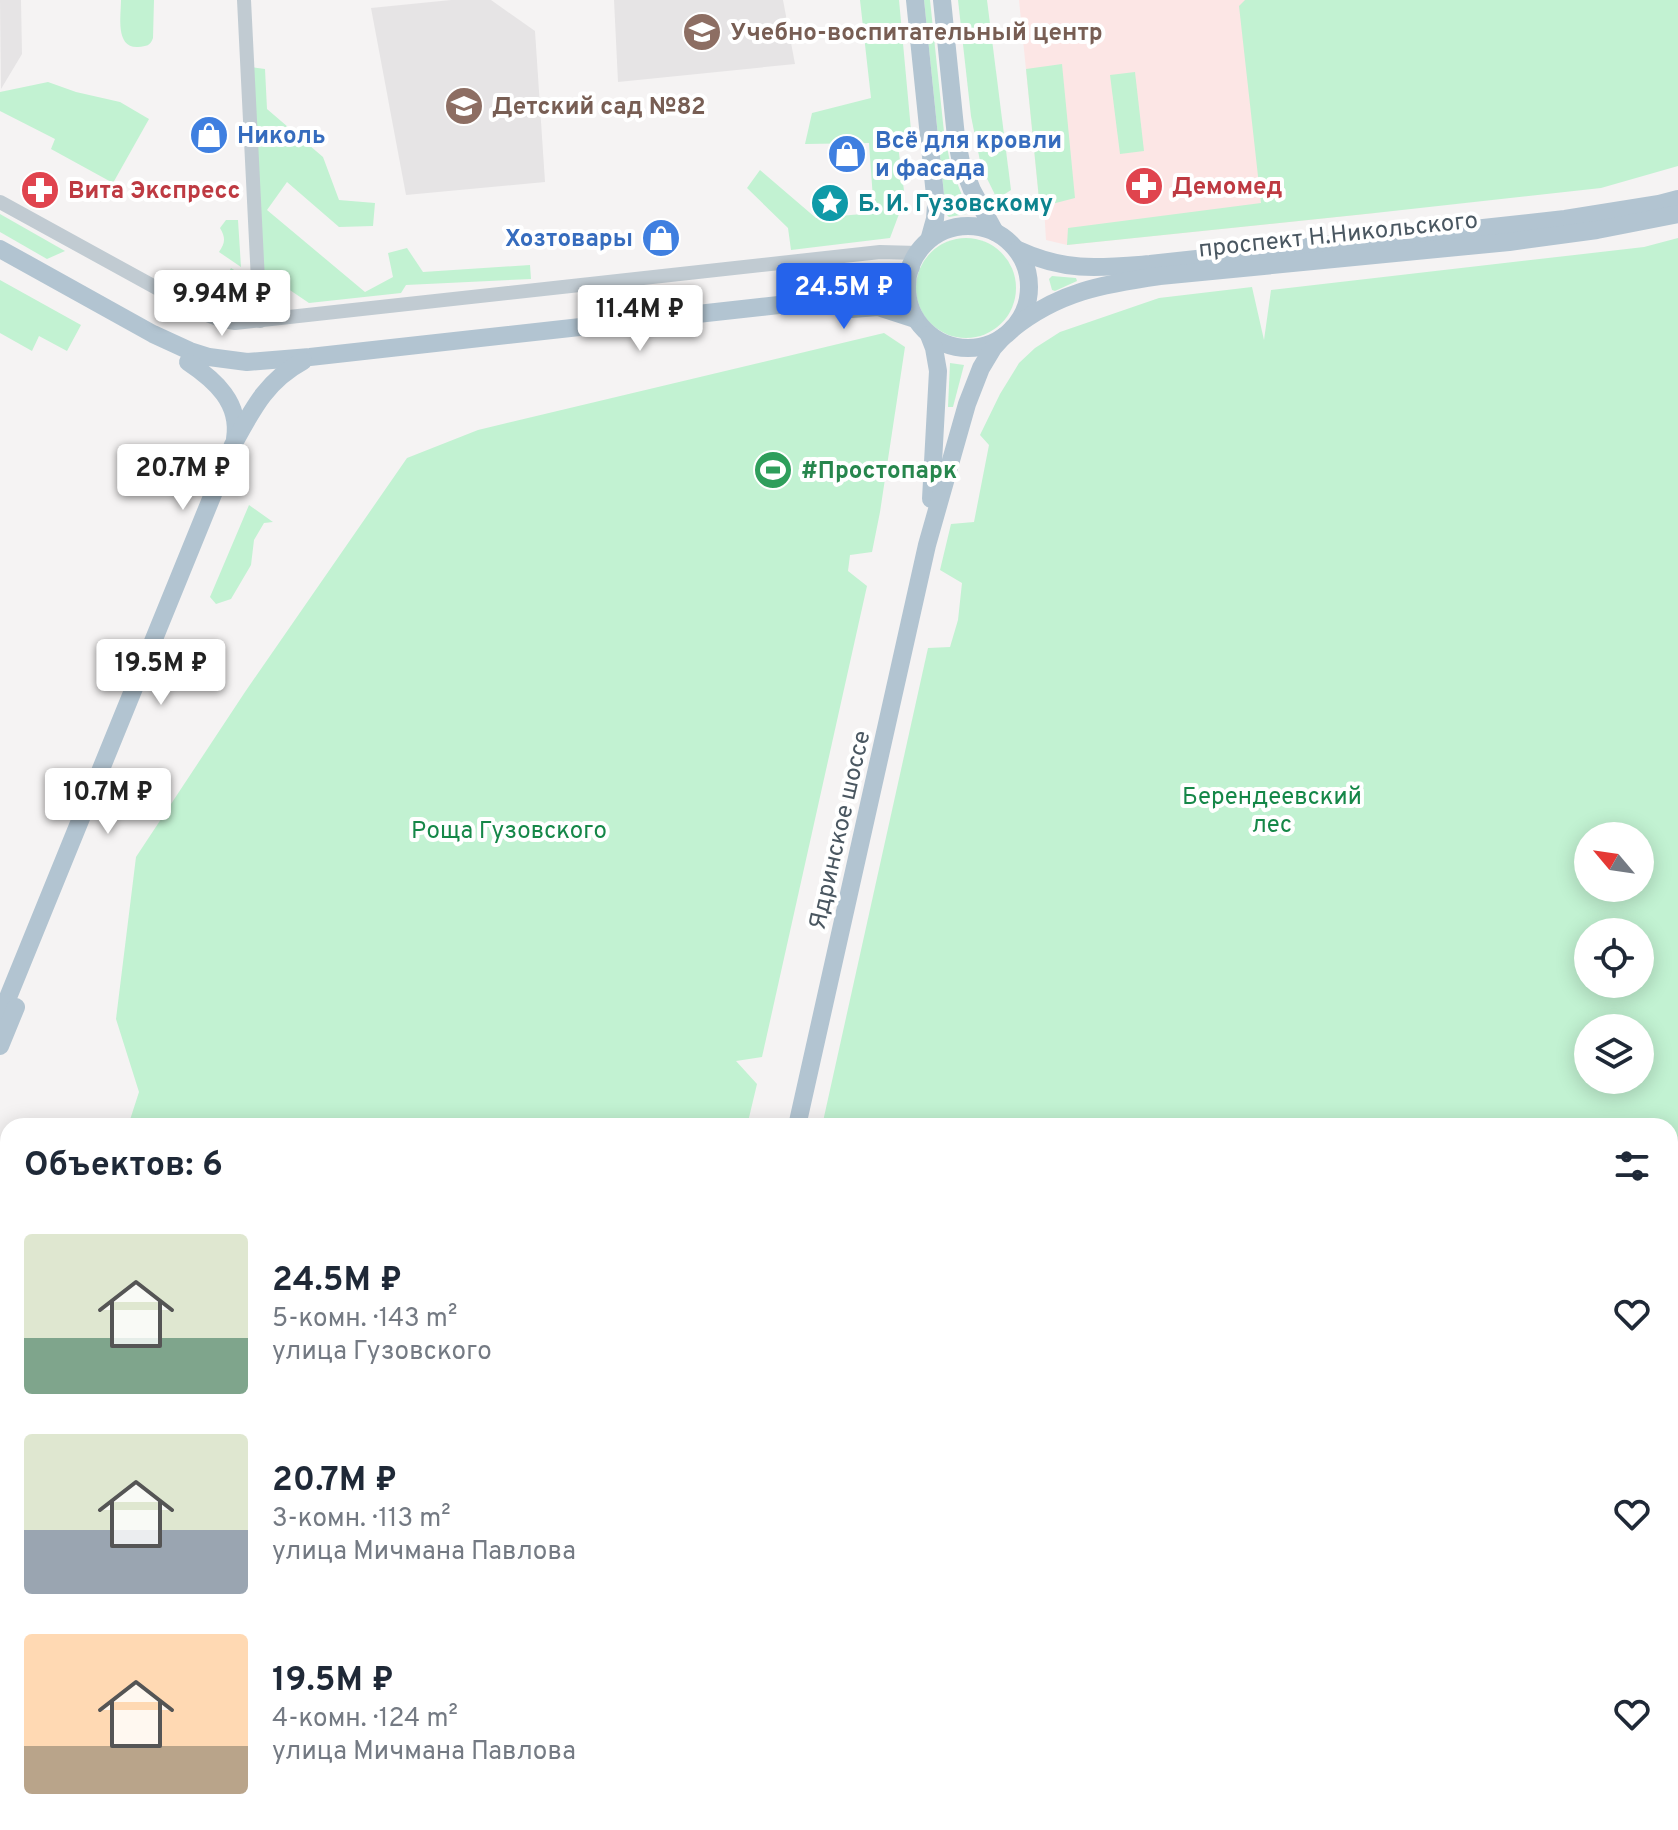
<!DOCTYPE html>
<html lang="ru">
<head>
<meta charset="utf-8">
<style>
  :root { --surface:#fff; --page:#f6f6f7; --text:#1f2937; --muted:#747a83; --accent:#2563eb }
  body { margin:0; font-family:Overpass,sans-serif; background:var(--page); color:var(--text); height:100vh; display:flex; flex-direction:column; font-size:30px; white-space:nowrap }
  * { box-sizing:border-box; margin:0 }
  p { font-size:26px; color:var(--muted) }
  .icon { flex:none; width:44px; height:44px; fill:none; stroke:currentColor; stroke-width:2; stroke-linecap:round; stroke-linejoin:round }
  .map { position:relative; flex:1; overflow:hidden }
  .panel { position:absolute; left:0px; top:1118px; width:1678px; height:712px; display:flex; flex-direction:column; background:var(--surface); border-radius:24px 24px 0 0; box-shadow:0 4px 20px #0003 }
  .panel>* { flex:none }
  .needle { width:52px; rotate:299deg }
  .buttons { position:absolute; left:1574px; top:822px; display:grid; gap:16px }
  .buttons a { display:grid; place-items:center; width:80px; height:80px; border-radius:50%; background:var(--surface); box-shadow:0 4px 20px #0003; font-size:40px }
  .price { position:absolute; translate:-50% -68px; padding:0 18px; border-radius:8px; background:#fff; color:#222; font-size:26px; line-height:52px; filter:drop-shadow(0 2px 4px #0008) }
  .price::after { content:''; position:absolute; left:50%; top:48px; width:24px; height:18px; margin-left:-12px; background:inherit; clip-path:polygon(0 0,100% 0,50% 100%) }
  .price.selected { background:var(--accent); color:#fff }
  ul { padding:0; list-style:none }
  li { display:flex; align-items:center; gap:24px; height:200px; padding:0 24px }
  li span { display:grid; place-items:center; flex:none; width:224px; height:160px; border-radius:8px; color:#555 }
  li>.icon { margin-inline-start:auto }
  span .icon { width:96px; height:96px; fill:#fffc; stroke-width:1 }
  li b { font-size:34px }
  h2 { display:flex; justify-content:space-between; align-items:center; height:96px; padding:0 24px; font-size:34px }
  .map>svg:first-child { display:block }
  .education { fill:#e6e4e5 }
  .medical { fill:#fce6e5 }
  .green { fill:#c2f2d2; fill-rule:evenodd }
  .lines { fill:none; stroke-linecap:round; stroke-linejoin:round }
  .minor { stroke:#c1cbd2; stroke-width:14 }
  .major { stroke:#b2c4d1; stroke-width:18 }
  .labels { text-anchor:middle; stroke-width:8; stroke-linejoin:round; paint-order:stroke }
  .education-label { font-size:24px; font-weight:bold; fill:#785e54; stroke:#fff; text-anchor:start }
  .shop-label { font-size:24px; font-weight:bold; fill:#366cbe; stroke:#fff; text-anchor:start }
  .health-label { font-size:24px; font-weight:bold; fill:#be3a42; stroke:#fff; text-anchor:start }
  .culture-label { font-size:24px; font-weight:bold; fill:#0d838f; stroke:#fff; text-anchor:start }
  .street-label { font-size:24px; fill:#4a5761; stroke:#fff }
  .leisure-label { font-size:24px; font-weight:bold; fill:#27864d; stroke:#fff; text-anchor:start }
  .park-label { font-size:24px; fill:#158748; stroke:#fff }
</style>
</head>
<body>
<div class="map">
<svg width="1678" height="1830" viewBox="0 0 1678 1830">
  <rect width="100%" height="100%" fill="#f5f3f3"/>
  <g class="education">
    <path d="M0,0H21L22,54L1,89Z"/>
    <path d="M451,0H491L535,31L545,182L406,195L371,8Z"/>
    <path d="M614,0H783L795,64L618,82Z"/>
  </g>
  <g class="medical">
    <path d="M1019,0H1362L1375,213L1067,245L1046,240L1044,207L1039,199Z"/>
    <path d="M0,1779L8,1782V1822H54L53,1830H0Z"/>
  </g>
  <g class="green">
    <path d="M121,0H154L153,38C150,46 147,46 138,47C115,48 121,16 121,0Z"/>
    <path d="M860,0H899L912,141L898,146L905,198L890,238L791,250L788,228L747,188L760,170L816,218L874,213L869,143L805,144L812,113L871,98Z"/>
    <path d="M924,0H930L944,132L951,167L968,211L966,214L949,217L946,214Z"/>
    <path d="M958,0H987L1011,190L997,199L981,166L971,116Z"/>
    <path d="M1245,0H1678V166L1601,188L1375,213L1067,245L1068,228L1261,203L1239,6Z"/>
    <path d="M1062,64L1075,198L1044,206L1039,199L1026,69Z"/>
    <path d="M251,67L265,69L267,109L323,157L339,200L375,203L373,226L339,227L287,182L267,210L365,292L393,277L388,253L407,248L423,272L530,265L531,279L406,285L401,293L309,303L272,278V297L262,298Z"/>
    <path d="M1135,72L1144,151L1120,154L1110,75Z"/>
    <path d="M48,82L76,92L120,102L149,119L113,183L51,149L55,139L0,111V92Z"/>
    <path d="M0,214L65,251L47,259L0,232Z"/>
    <path d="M226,220H238L241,267L219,252C225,243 226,238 220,228Z"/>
    <circle cx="966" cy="288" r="50"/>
    <path d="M1678,238V1830H666L668,1822H1670V1126H822L928,648L950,647L958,620L962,583L940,570L951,524L974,522L989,445L980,435L1000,394L1019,363L1035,348L1060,332L1159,298L1252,287L1264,340L1271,290L1644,247ZM1588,836H1640V888H1588ZM1588,932H1640V984H1588ZM1588,1028H1640V1080H1588Z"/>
    <path d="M231,268L242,275V310L222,312L210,307Z"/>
    <path d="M190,272L205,275V295L184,283Z"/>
    <path d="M1052,276L1076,278L1077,281L1055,291L1052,290L1049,279Z"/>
    <path d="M0,280L81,325L67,351L39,336L32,351L0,333Z"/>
    <path d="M884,333L905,347L880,512L872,552L850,555L848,571L867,586L762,1057L736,1061L757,1084L747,1126H128L139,1092L116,1019L136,857L245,692L407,458L478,430Z"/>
    <path d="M950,363L964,365L953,407H948Z"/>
    <path d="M249,505L273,522L264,523L254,540L251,565L231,599L216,604L210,597Z"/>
    <path d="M54,1822H587L586,1830H53Z"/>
  </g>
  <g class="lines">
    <g class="minor">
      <path d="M244,0L260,321"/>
      <path d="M0,202L204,314L223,321L235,323L880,252L918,253"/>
    </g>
    <g class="major">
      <path d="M915,0L936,205L935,219L930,237"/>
      <path d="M942,0L956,137L961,162L972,190L995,232"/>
      <circle cx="968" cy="287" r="61"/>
      <path d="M0,249L153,334L190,351L209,357L247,362L310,357L869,295C887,291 900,281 911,267"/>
      <path d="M1018,250C1066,272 1099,268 1150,264L1565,219L1659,204L1678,199"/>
      <path d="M852,309L878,307L915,319"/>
      <path d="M1012,329C1058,292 1103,284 1160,276L1509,242L1597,230L1678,214"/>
      <path d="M929,335L934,348L938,371L931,499"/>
      <path d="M188,362C215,380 241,403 235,439"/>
      <path d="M0,1017L233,445C252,410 266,381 303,361"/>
      <path d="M0,1046L16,1007"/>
      <path d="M797,1126L927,545L967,404L981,368L993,348L1003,337"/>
      <path d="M639,1830L641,1822"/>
    </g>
  </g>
  <defs>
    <symbol id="school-disc" viewBox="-11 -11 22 22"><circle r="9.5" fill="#8d6e63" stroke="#fff"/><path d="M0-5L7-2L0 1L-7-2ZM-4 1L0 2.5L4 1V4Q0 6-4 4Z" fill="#fff"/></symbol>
    <symbol id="shop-disc" viewBox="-11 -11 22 22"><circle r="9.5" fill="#3f7fe0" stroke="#fff"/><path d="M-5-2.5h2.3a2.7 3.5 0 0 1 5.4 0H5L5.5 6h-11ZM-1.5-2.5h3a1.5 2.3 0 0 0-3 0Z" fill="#fff"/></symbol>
    <symbol id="pharmacy-disc" viewBox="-11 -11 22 22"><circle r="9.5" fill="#e0444e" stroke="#fff"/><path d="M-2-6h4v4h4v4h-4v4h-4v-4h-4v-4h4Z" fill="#fff"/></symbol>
    <symbol id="sight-disc" viewBox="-11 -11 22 22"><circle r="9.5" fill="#0f9aa8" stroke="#fff"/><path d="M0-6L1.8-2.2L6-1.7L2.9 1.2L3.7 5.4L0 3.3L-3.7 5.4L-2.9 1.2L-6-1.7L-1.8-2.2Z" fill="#fff"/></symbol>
    <symbol id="stadium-disc" viewBox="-11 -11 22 22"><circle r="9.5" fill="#2e9e5b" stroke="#fff"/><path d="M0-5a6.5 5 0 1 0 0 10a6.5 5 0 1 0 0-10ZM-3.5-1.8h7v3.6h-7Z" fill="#fff"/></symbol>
  </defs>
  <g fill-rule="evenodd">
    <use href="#school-disc" x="680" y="10" width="44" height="44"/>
    <use href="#school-disc" x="442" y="84" width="44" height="44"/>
    <use href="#shop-disc" x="187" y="113" width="44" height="44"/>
    <use href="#shop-disc" x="825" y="132" width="44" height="44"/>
    <use href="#pharmacy-disc" x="1122" y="164" width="44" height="44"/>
    <use href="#pharmacy-disc" x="18" y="168" width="44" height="44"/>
    <use href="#sight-disc" x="808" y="181" width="44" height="44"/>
    <use href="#shop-disc" x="639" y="216" width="44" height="44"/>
    <use href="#stadium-disc" x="751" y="448" width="44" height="44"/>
  </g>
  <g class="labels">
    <g class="education-label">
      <text x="730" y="40">Учебно-воспитательный центр</text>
      <text x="492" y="114">Детский сад №82</text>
    </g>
    <g class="shop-label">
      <text x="237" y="143">Николь</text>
      <text x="875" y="148">Всё для кровли<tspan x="875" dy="28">и фасада</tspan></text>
      <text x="633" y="246" text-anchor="end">Хозтовары</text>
    </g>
    <g class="health-label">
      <text x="1172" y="194">Демомед</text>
      <text x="68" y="198">Вита Экспресс</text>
    </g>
    <g class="culture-label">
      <text x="858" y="211">Б. И. Гузовскому</text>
    </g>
    <g class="street-label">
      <text transform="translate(1338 234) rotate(-6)" y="8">проспект Н.Никольского</text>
      <text transform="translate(839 830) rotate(-77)" y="8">Ядринское шоссе</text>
    </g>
    <g class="leisure-label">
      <text x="801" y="478">#Простопарк</text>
    </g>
    <g class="park-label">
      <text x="1272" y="804">Берендеевский<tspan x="1272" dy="28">лес</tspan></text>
      <text x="509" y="838">Роща Гузовского</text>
    </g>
  </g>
</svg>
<div class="buttons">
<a><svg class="needle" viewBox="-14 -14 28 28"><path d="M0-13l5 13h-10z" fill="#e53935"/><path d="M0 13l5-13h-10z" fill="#747a83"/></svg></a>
<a><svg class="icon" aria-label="locate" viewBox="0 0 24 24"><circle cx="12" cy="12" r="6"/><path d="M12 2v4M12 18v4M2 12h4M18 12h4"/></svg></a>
<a><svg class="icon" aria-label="layers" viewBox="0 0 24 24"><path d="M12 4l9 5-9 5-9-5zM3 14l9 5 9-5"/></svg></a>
</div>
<b class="price selected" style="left:844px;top:331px">24.5M ₽</b>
<b class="price" style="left:222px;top:338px">9.94M ₽</b>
<b class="price" style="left:640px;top:353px">11.4M ₽</b>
<b class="price" style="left:183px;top:512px">20.7M ₽</b>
<b class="price" style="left:161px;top:707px">19.5M ₽</b>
<b class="price" style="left:108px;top:836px">10.7M ₽</b>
<section class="panel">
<h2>Объектов: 6<svg class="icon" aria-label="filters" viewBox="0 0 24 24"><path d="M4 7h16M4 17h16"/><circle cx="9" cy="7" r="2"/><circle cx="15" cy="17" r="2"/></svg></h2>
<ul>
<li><span style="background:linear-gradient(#dfe7d0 65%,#7fa58c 0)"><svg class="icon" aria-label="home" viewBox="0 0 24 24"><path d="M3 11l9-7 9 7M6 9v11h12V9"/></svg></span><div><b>24.5M ₽</b><p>5-комн. · 143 m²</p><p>улица Гузовского</p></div><svg class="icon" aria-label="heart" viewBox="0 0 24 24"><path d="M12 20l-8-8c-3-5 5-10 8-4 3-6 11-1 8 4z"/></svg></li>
<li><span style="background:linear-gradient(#dfe7d0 60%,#9aa5b1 0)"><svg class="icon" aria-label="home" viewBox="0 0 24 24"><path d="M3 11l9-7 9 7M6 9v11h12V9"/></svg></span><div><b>20.7M ₽</b><p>3-комн. · 113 m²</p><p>улица Мичмана Павлова</p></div><svg class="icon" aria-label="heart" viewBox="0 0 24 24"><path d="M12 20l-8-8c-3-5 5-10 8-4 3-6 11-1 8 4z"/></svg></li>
<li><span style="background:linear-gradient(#ffd9b3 70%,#b9a48a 0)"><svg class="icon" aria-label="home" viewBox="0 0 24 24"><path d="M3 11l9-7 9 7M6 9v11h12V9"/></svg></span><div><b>19.5M ₽</b><p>4-комн. · 124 m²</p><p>улица Мичмана Павлова</p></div><svg class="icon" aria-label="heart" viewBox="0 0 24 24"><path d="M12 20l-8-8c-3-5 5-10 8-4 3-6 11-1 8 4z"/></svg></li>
</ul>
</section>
</div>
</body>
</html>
